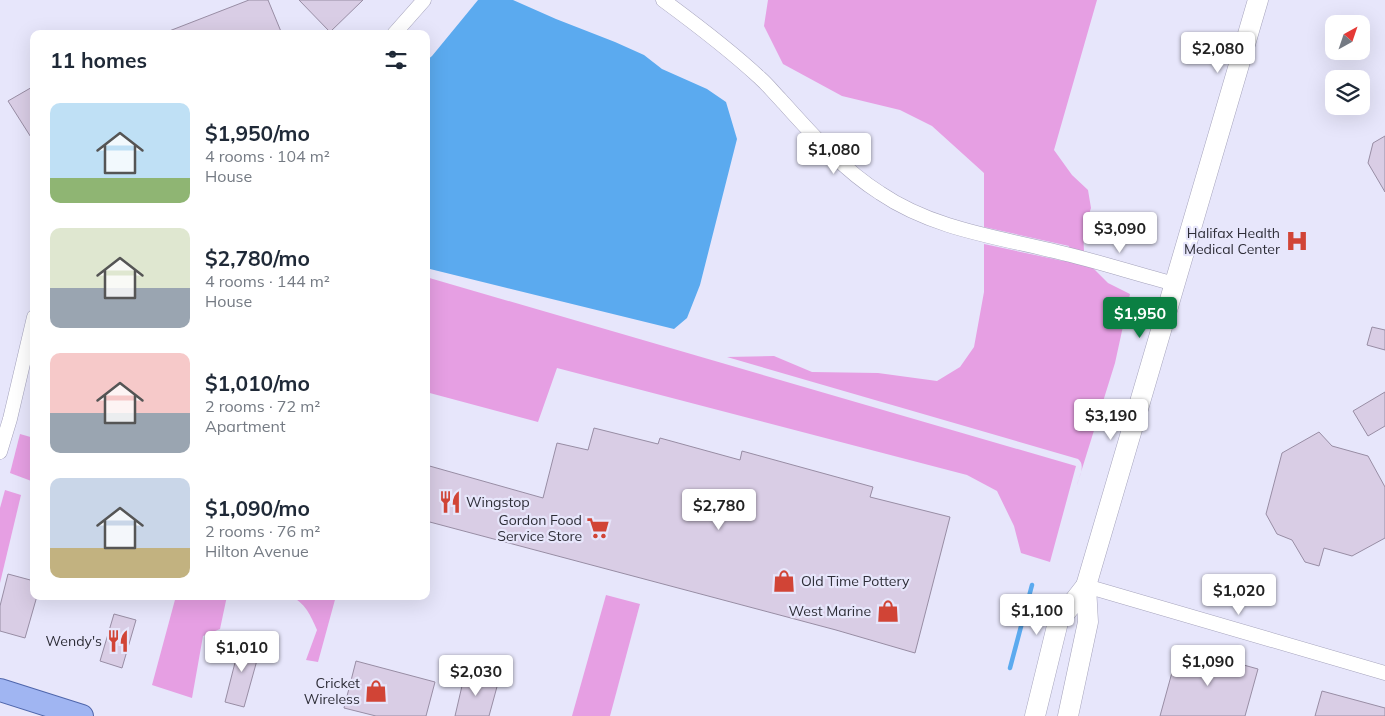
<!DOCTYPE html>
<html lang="en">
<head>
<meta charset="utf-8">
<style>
  :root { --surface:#fff; --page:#f2f2f3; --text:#1f2937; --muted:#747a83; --accent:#0b8043 }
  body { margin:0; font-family:Mulish,sans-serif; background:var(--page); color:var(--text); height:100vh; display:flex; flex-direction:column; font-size:19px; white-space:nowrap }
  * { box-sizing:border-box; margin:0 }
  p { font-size:16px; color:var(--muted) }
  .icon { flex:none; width:28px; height:28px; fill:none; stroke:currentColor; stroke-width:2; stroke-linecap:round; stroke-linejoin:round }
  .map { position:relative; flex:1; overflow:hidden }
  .side { position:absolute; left:30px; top:30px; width:400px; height:570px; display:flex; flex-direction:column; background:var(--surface); border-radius:10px; box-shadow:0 5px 20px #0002 }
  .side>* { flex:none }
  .needle { width:32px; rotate:40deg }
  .tools { position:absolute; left:1325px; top:15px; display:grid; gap:10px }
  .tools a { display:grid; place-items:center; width:45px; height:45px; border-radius:10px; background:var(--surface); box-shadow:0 5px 20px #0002; font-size:25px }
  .price { position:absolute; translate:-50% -42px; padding:0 11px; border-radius:5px; background:#fff; color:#222; font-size:16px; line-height:32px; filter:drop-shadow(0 1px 2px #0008) }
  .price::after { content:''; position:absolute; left:50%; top:30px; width:15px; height:11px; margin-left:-8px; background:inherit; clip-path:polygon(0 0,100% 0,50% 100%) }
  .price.selected { background:var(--accent); color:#fff }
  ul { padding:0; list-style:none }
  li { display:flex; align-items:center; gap:15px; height:125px; padding:0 20px }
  li span { display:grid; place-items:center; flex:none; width:140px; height:100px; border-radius:10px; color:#555 }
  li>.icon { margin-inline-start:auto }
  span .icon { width:60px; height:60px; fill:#fffc; stroke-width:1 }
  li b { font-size:21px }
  h2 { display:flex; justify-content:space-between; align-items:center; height:60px; padding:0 20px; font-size:21px }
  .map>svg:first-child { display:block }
  .green { fill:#e69fe3 }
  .water { fill:#5baaef }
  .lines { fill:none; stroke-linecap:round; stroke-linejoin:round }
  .stream { stroke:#5baaef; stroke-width:4.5 }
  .building { fill:#d9cde5; stroke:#988da4 }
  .minor-casing { stroke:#a5a3bc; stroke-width:15 }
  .secondary-casing { stroke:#a5a3bc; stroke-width:21 }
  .primary-casing { stroke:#4f66ab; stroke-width:24 }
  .minor { stroke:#fff; stroke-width:14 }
  .secondary { stroke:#fff; stroke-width:20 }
  .primary { stroke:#a0b5f2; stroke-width:22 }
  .labels { text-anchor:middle; stroke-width:4.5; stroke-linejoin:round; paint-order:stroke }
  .poi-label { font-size:14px; fill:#2e2e38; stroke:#e7e6fb; text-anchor:end }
</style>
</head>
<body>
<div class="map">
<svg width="1385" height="716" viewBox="0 0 1385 716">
  <rect width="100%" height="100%" fill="#e7e6fb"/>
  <g class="green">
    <path d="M768,0H1097L1054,150L1072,175L1088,190L1091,208L1083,232L1084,251L1090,265L1108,283L1130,294L1115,363L1077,485C1079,477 1086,465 1078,459L727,357L774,356L812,372L878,373L937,381L960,367L974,347L984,292V244L1063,261L1069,246L984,227V173L932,126L900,110L842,96L783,64L764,26Z"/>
    <path d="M426,277L1076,466L1050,562L1021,553L1014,526L997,491L967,475L557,368L538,422L426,392Z"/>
    <path d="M20,434L34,438V482L10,473Z"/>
    <path d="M5,490L21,495L0,583V508Z"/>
    <path d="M606,595L640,604L610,716H572Z"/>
    <path d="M176,596H227L220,629L203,636L192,698L152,685Z"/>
    <path d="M290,596H336L318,662L306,660L317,630C311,616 305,602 290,596Z"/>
  </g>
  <path class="water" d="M478,0H513L556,19L615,42L644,55L662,69L707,89L726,102L737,139L700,285L687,318L674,329L426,268V61L432,56Z"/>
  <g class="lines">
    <path class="stream" d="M1010,668L1032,585"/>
  </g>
  <g class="building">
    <path d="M249,0H268L282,34H164V33Z"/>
    <path d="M299,0H363L330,32Z"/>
    <path d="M34,86V142L8,101Z"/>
    <path d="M1385,136V192L1368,163L1373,143Z"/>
    <path d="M1372,327L1385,330V350L1367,345Z"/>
    <path d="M1385,392V426L1368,436L1353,411Z"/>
    <path d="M594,428L658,444L660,438L740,460L742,451L873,487L870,497L950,517L915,653L836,630L426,521V465L543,498L557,443L588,450Z"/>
    <path d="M1319,432L1332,446L1368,456L1385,487V538L1352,556L1324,548L1319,566L1305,562L1292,540L1277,534L1266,514L1282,453Z"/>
    <path d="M8,574L34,581V596H37L25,638L0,631V606Z"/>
    <path d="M114,614L136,620L122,668L100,661Z"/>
    <path d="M242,635L254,639L251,651L259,653L244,707L225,702Z"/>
    <path d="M1179,647L1258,669L1245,716H1160Z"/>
    <path d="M356,661L435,682L426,716H376L344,708Z"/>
    <path d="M465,673L498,683L489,716H455Z"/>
    <path d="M1322,691L1385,708V716H1315Z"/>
  </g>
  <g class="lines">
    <defs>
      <g id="minor">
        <path d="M663,0C697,25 730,50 760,78C768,85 774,93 781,100C811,133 842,169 880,193C933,229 997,237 1058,252C1097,261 1136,274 1175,284"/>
        <path d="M394,34L424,0"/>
        <path d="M0,452L10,419L34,317"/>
        <path d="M1086,586L1385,673"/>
      </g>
      <g id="secondary">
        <path d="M1035,716L1058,622L1086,586"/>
        <path d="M1068,716L1088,622L1086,586L1258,0"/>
      </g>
      <path id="primary" d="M0,690L82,716"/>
    </defs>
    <use href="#minor" class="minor-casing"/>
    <use href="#secondary" class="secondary-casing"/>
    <use href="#primary" class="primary-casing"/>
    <use href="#minor" class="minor"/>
    <use href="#secondary" class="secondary"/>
    <use href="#primary" class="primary"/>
  </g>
  <defs>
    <symbol id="hospital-bare" viewBox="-9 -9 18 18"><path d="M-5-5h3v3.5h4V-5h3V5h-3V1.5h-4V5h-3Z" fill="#d14436" stroke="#e7e6fb" stroke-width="2.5" paint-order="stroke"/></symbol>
    <symbol id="restaurant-bare" viewBox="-9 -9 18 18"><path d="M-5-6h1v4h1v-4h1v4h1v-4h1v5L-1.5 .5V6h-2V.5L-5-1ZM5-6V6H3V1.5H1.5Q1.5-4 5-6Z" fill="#d14436" stroke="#e7e6fb" stroke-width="2.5" paint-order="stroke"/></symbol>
    <symbol id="supermarket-bare" viewBox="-9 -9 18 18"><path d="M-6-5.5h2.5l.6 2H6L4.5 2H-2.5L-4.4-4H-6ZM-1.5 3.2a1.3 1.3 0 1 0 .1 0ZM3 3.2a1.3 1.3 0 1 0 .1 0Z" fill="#d14436" stroke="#e7e6fb" stroke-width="2.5" paint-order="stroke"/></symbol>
    <symbol id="shop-bare" viewBox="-9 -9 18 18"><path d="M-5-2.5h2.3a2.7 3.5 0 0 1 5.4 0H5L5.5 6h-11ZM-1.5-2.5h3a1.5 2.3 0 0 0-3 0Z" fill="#d14436" stroke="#e7e6fb" stroke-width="2.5" paint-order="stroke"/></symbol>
  </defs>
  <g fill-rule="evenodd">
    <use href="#hospital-bare" x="1281" y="225" width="32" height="32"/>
    <use href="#restaurant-bare" x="434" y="486" width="32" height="32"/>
    <use href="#supermarket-bare" x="582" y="512" width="32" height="32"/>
    <use href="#shop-bare" x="768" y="565" width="32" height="32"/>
    <use href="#shop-bare" x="872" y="595" width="32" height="32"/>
    <use href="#restaurant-bare" x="102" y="625" width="32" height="32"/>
    <use href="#shop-bare" x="360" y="675" width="32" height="32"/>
  </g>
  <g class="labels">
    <g class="poi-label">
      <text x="1280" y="238">Halifax Health<tspan x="1280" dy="16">Medical Center</tspan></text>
      <text x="466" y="507" text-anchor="start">Wingstop</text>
      <text x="582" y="525">Gordon Food<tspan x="582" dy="16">Service Store</tspan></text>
      <text x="801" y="586" text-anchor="start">Old Time Pottery</text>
      <text x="871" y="616">West Marine</text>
      <text x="102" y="646">Wendy's</text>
      <text x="360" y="688">Cricket<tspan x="360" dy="16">Wireless</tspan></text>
    </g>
  </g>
</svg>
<div class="tools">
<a><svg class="needle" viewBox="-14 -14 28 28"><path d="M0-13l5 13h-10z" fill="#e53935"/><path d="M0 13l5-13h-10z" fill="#747a83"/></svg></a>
<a><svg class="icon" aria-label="layers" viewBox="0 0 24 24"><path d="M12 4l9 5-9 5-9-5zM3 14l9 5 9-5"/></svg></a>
</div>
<b class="price" style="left:1218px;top:74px">$2,080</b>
<b class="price" style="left:834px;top:175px">$1,080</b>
<b class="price" style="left:1120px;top:254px">$3,090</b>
<b class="price selected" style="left:1140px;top:339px">$1,950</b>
<b class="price" style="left:1111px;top:441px">$3,190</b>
<b class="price" style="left:719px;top:531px">$2,780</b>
<b class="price" style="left:1239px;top:616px">$1,020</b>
<b class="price" style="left:1037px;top:636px">$1,100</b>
<b class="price" style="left:242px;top:673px">$1,010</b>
<b class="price" style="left:1208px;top:687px">$1,090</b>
<b class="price" style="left:476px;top:697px">$2,030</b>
<section class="side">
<h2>11 homes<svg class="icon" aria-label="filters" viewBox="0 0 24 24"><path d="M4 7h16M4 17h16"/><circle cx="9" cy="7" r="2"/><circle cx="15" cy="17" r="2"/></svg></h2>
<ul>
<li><span style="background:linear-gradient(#bfe0f5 75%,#8fb573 0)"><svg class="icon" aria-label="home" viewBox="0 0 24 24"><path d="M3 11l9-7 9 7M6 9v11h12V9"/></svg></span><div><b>$1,950/mo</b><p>4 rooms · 104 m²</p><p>House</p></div></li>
<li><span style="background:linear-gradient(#dfe7d0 60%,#9aa5b1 0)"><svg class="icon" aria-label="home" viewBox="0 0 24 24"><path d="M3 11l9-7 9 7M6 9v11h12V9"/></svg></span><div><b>$2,780/mo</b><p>4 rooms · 144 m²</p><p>House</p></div></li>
<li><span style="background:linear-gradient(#f6c9c9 60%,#9aa5b1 0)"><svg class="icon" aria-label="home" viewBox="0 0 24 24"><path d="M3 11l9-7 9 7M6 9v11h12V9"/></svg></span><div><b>$1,010/mo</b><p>2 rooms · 72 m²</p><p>Apartment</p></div></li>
<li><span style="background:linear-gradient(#c9d6e8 70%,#c2b280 0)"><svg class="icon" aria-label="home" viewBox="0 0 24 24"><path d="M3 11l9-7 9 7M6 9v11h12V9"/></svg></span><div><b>$1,090/mo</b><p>2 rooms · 76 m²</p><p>Hilton Avenue</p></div></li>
</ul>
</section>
</div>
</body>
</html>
